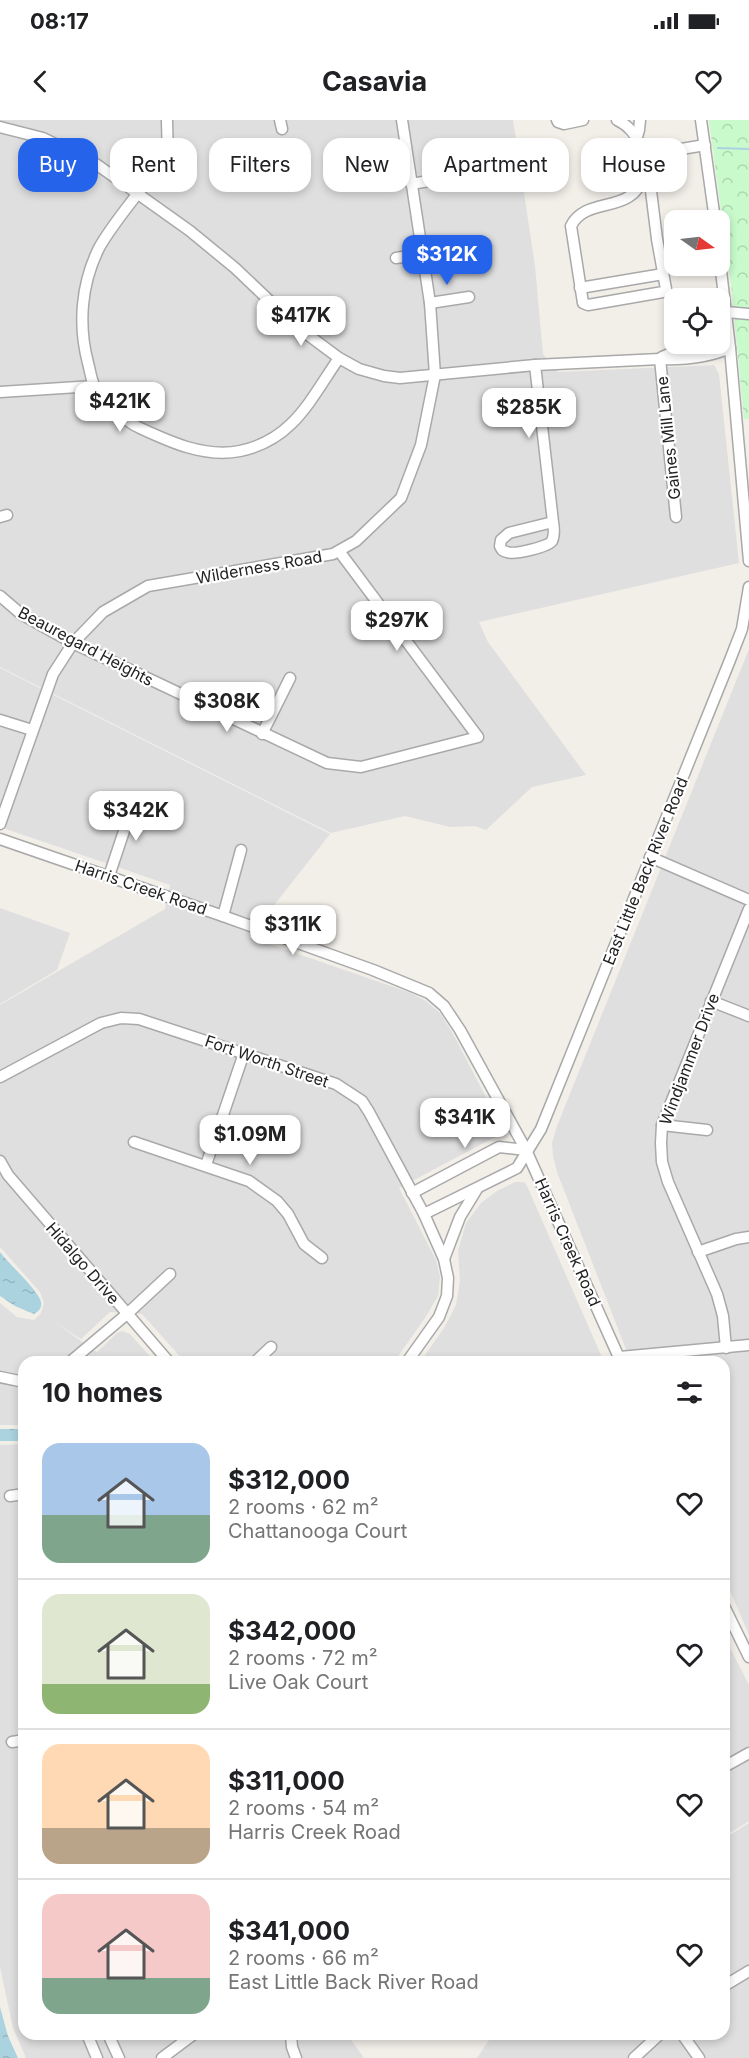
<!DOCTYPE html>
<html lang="en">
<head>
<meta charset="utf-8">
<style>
  :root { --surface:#fff; --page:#f6f6f6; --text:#202124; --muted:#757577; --line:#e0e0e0; --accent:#2563eb }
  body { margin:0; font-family:Inter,sans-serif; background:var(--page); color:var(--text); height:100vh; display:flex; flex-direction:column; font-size:22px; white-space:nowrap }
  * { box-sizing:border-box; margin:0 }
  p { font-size:20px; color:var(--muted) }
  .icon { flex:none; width:33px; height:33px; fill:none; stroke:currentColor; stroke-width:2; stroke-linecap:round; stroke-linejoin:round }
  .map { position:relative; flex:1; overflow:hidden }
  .drawer { position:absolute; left:18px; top:1236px; width:712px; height:684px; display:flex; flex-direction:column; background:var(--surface); border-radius:18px; box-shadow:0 3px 9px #0003 }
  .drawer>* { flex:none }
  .hud { position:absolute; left:18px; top:18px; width:714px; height:54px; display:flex; gap:12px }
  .needle { width:39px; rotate:104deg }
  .buttons { position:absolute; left:664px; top:90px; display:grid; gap:12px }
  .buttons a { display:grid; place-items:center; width:66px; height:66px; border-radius:12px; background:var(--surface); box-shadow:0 3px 9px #0003; font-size:30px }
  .price { position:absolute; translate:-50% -51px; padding:0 14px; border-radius:12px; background:#fff; color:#222; font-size:20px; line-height:39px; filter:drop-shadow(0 2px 3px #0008) }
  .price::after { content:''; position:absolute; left:50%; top:36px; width:18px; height:14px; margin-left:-9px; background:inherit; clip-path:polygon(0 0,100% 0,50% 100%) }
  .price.active { background:var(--accent); color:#fff }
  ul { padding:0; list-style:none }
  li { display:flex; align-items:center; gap:18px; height:150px; padding:0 24px }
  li+li { border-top:2px solid var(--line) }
  li span { display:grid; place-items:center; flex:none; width:168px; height:120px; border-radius:18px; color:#555 }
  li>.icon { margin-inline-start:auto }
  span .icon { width:72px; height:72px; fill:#fffc; stroke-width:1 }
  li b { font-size:26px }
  h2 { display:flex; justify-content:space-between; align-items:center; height:72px; padding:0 24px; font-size:26px }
  .tag { padding:0 21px; border-radius:18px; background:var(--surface); box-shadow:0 3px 9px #0003; font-size:21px; line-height:54px }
  .tag.active { background:var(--accent); color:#fff }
  .status { display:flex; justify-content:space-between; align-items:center; height:42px; padding:0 30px; background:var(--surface); direction:ltr }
  .status svg { height:16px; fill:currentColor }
  header { display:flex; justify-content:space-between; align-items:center; height:78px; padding:0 24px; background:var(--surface); font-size:27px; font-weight:700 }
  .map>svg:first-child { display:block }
  .residential { fill:#e0dfdf }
  .park { fill:url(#park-crowns) }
  .water { fill:url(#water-ripples) }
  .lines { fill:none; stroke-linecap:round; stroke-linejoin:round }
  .stream { stroke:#aad3df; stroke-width:2 }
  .minor-casing { stroke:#a9a9a9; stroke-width:13 }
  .minor { stroke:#fff; stroke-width:10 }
  .labels { text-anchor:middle; stroke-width:4.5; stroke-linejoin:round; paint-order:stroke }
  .street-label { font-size:16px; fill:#222; stroke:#fff }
</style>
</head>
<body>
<div class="status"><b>08:17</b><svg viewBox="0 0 49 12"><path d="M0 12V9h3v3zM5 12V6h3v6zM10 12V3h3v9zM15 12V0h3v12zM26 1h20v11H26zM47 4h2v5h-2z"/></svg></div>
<header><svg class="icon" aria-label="back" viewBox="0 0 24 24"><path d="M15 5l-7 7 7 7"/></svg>Casavia<svg class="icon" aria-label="heart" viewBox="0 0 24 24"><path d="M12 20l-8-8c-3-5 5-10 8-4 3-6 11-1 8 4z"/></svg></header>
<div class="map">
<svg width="749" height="1938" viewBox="0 0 749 1938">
  <defs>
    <pattern id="park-crowns" width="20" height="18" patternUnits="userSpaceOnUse" patternTransform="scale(1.5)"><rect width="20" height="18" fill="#c8facc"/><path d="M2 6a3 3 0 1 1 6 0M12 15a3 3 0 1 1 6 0" fill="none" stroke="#acd6af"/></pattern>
    <pattern id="water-ripples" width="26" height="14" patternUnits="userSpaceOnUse" patternTransform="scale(1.5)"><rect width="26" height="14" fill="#aad3df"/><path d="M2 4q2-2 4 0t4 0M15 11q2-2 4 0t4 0" fill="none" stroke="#92b5bf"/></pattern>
  </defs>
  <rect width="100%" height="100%" fill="#f2efe9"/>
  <g class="residential">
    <path d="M0,0H513L535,146L543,234L558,252L714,245L719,254L739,443L479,502L488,522L586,655L532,667L486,710L475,706L450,707L405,696L331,713L0,547Z"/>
    <path d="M749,529V1515L725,1459L724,1242H631L557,1052L553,1036L552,1023L557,1006Z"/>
    <path d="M0,548L330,714L249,817L411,873L426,881L440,893L452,912L500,1004L501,1012L497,1016L399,1068L436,1140L440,1157L438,1176L425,1198L394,1242H185L142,1194L110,1192L81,1219L54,1202L97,1232L117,1213L122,1211L130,1214L155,1242H24V1305H0V1183L17,1197L34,1200L41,1193L44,1183L40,1172L0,1127V885L165,789L170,765L0,707Z"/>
    <path d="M0,788L70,813L57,850L0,884Z"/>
    <path d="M515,1062H524L527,1066L604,1242H420L444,1208L456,1185L460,1161L458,1131L466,1103L481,1083L497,1071Z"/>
    <path d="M24,1324V1914H347L364,1938H26L13,1908L0,1847V1325Z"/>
    <path d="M724,1516L749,1565V1701L725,1716Z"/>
    <path d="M749,1703V1938H477L493,1914H724L725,1718Z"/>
  </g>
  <path class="park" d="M709,0H749V299H744L732,172Z"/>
  <g class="water">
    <path d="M0,1132C8,1143 39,1171 41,1182C42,1188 39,1191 34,1194L15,1186L0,1176Z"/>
    <rect x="0" y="1309" width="24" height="12"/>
    <path d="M0,1887L8,1916L18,1938H0Z"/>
  </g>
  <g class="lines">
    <path class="stream" d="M718,28L749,29"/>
    <defs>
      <g id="minor">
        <path d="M167,0C167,9 168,18 167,27C164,43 151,57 141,69C127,88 110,108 99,128C81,164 78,205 88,243C90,250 91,259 94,265C101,279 126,302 140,308C170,322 205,338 240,331C293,320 310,280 339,238"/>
        <path d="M280,0L282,9"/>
        <path d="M557,0L558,2L564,4L583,0"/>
        <path d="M617,0C630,6 635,15 642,27C646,37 646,44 644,55C633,96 586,75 571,106L583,183L588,185L663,172L666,169L657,119L650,63L643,57"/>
        <path d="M701,0L715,100"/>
        <path d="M0,7L43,18L96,44L190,111L235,148L296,206L339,238L359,249L384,256L400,258L535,245L660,239C685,240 707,238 730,228"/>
        <path d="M637,17L639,10L640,0"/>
        <path d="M646,35L705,25"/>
        <path d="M411,64L453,57"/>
        <path d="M396,138L422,134"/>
        <path d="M720,142L730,228L749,441"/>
        <path d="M580,168L663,154"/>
        <path d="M430,183L469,177"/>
        <path d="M726,192L749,194"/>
        <path d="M662,237L676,231L726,228"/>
        <path d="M660,239L676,397"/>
        <path d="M535,245L553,402C554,408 555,415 552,421C548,427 514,435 507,432C502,431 502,430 500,426L501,420L509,413L553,402"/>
        <path d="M0,272L94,266"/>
        <path d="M0,397L7,395"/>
        <path d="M0,476L21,494L73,523L327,643L361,647L478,617L339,431"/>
        <path d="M0,600L32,610"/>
        <path d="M262,614L290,558"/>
        <path d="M0,704L53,554L73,523L103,492L148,466L333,434L356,421L401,378L421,325L435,255L430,183L402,0"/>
        <path d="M0,719L223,796L373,850L429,873L444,886L460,910L526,1030L621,1242"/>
        <path d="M650,737L749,780"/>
        <path d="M109,756L135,678"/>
        <path d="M223,796L241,730"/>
        <path d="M711,881L749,896"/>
        <path d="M0,957L101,903L121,898L139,899L336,964L362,981L369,992L424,1094L444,1139L448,1158L447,1176L439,1197L407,1242"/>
        <path d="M662,1005L707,1010"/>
        <path d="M134,1022L249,1061L277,1081L288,1094L304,1124L322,1138"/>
        <path d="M0,1041L8,1055L169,1242"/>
        <path d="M206,1045L244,933"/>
        <path d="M412,1073L499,1027L526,1030"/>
        <path d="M424,1094L517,1048L541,1009L730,540L742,509L749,467"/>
        <path d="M698,1132L736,1119L749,1117"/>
        <path d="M444,1139L460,1097L477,1069"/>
        <path d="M726,1228L723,1196L717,1174L668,1062L662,1042L661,1023L662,1005L749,789"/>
        <path d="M620,1237L749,1225"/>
        <path d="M70,1242L127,1194L170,1154"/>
        <path d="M255,1242L271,1227"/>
        <path d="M0,1257L24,1262"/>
        <path d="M10,1376L24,1374"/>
        <path d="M724,1486L749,1537"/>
        <path d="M12,1622L24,1620"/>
        <path d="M724,1647L749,1633"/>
        <path d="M724,1866L749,1851"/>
        <path d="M87,1914L97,1938"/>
        <path d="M108,1914L119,1938"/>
        <path d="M291,1914L292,1927L296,1938"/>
        <path d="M682,1914L699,1938"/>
        <path d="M162,1938L194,1914"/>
        <path d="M634,1938L660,1914"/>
      </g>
    </defs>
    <use href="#minor" class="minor-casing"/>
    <use href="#minor" class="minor"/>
  </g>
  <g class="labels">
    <g class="street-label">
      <text transform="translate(668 318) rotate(-96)" y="6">Gaines Mill Lane</text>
      <text transform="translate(259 447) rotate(-10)" y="6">Wilderness Road</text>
      <text transform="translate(86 526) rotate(28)" y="6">Beauregard Heights</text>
      <text transform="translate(645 751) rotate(-68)" y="6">East Little Back River Road</text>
      <text transform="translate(141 767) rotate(19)" y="6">Harris Creek Road</text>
      <text transform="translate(689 939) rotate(-69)" y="6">Windjammer Drive</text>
      <text transform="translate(267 941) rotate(19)" y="6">Fort Worth Street</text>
      <text transform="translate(568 1122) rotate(66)" y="6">Harris Creek Road</text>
      <text transform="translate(83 1143) rotate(49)" y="6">Hidalgo Drive</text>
    </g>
  </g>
</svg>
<div class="buttons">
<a><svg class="needle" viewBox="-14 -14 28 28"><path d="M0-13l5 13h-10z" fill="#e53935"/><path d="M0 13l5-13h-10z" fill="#757577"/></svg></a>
<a><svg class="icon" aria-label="locate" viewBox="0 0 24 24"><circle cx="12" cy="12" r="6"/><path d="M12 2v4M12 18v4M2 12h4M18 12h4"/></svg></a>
</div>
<b class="price active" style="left:447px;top:166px">$312K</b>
<b class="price" style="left:301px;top:227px">$417K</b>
<b class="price" style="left:120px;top:313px">$421K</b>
<b class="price" style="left:529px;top:319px">$285K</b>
<b class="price" style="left:397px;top:532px">$297K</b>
<b class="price" style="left:227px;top:613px">$308K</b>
<b class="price" style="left:136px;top:722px">$342K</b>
<b class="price" style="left:293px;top:836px">$311K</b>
<b class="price" style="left:465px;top:1029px">$341K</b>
<b class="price" style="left:250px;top:1046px">$1.09M</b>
<div class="hud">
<a class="tag active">Buy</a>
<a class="tag">Rent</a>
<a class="tag">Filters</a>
<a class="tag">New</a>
<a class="tag">Apartment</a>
<a class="tag">House</a>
</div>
<section class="drawer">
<h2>10 homes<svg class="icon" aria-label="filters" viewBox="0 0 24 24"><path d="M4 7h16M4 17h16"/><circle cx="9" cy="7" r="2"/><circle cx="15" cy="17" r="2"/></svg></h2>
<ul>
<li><span style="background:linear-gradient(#a9c7e8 60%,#7fa58c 0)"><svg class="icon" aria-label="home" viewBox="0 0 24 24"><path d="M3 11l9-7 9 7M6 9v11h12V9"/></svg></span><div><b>$312,000</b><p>2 rooms · 62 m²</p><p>Chattanooga Court</p></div><svg class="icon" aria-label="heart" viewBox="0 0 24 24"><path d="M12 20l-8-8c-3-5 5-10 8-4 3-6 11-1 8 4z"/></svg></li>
<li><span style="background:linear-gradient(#dfe7d0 75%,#8fb573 0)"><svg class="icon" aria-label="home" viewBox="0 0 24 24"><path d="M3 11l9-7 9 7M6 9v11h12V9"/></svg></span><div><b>$342,000</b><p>2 rooms · 72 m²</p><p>Live Oak Court</p></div><svg class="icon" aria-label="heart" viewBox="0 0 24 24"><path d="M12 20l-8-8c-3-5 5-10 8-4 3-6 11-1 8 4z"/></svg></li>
<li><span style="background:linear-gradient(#ffd9b3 70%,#b9a48a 0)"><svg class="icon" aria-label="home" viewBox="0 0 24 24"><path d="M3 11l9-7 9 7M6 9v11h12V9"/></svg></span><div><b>$311,000</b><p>2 rooms · 54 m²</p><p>Harris Creek Road</p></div><svg class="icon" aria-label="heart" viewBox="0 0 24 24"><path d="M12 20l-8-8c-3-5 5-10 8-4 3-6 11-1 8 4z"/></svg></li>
<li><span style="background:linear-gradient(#f6c9c9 70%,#7fa58c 0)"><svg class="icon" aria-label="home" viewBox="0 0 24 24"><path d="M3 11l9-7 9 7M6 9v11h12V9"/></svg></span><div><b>$341,000</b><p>2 rooms · 66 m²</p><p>East Little Back River Road</p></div><svg class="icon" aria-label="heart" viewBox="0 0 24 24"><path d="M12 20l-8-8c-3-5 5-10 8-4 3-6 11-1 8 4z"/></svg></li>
</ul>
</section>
</div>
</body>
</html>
